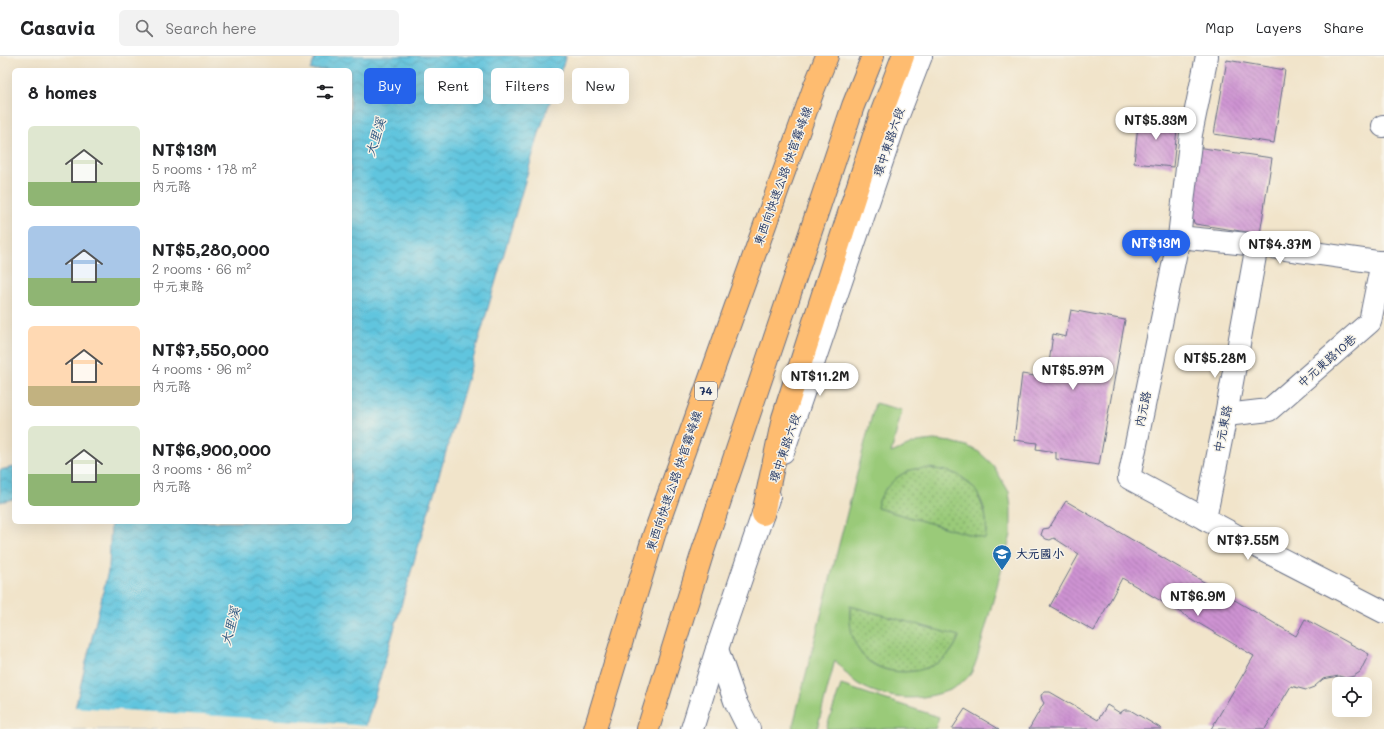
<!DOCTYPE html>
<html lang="en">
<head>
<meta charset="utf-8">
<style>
  :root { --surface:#fff; --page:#f2f2f2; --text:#202124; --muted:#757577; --line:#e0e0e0; --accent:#2563eb }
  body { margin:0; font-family:Mali,"LXGW WenKai TC",sans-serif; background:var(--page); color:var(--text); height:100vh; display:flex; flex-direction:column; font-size:15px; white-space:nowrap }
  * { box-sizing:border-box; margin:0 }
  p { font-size:13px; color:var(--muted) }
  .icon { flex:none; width:22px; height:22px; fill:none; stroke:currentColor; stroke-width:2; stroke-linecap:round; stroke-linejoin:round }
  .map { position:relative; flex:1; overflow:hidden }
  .sheet { position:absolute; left:12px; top:12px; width:340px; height:456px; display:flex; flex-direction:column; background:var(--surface); border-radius:6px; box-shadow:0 4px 16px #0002 }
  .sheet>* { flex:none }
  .guide { position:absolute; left:364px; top:12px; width:380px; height:36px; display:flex; gap:8px }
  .buttons { position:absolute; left:1332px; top:621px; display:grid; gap:8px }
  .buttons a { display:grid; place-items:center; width:40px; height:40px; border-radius:6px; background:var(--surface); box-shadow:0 4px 16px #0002; font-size:20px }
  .price { position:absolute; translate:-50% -34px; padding:0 9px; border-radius:14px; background:#fff; color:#222; font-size:13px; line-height:26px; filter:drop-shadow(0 1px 2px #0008) }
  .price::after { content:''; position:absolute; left:50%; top:24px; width:12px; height:9px; margin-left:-6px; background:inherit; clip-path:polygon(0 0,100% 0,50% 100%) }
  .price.selected { background:var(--accent); color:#fff }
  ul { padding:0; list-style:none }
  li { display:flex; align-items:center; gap:12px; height:100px; padding:0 16px }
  li span { display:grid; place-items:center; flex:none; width:112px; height:80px; border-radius:6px; color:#555 }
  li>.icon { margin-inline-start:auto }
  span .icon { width:48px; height:48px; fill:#fffc; stroke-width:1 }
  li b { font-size:17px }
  h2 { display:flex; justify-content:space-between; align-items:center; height:48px; padding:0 16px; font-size:17px }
  .pill { padding:0 14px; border-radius:6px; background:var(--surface); box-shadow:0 4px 16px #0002; font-size:14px; line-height:36px }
  .pill.selected { background:var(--accent); color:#fff }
  header { display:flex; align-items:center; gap:24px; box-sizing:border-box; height:56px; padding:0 20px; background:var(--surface); border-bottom:1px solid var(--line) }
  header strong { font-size:19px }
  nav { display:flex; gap:22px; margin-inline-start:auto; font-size:14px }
  .search { width:280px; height:36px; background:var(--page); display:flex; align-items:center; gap:10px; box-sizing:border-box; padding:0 14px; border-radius:6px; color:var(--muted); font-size:15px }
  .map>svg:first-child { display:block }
  .grass { fill:url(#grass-dots); stroke:#5a7c6c }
  .pitch { fill:#9aca79; stroke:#5a7c6c; fill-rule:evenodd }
  .water { fill:url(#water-waves); stroke:#3e7a9e }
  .pier { fill:#f1e4ca }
  .building { fill:url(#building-back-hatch) }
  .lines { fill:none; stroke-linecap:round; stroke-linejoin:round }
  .minor-casing { stroke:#666e84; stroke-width:24 }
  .highway-casing { stroke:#666e84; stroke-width:24 }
  .minor { stroke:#fff; stroke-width:22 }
  .highway { stroke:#febc70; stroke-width:22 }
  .labels { text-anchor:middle; stroke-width:3; stroke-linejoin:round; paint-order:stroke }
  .shield { fill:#f7f3e8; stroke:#5d6a87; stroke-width:1 }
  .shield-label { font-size:11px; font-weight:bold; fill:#1b2f5e }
  .street-label { font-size:12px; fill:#1b2f5e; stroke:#f7f3e8 }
  .poi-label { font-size:12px; font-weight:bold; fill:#1b2f5e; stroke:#f7f3e8; text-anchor:start }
  .water-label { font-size:13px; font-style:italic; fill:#2c547e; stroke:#f7f3e8 }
</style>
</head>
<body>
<header>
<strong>Casavia</strong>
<div class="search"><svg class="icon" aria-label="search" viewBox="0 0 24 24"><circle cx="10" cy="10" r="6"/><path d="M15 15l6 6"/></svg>Search here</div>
<nav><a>Map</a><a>Layers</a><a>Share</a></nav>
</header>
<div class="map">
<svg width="1384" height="673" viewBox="0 0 1384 673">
  <defs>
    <pattern id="grass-dots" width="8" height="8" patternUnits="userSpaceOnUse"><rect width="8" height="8" fill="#9aca79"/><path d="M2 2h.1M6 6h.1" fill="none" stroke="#7da466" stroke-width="1.8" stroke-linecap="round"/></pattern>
    <pattern id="water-waves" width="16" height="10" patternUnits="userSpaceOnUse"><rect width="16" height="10" fill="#60c5de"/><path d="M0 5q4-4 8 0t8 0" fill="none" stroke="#4ea0b7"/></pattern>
    <pattern id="building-back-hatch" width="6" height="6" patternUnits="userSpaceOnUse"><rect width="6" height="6" fill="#ce93d2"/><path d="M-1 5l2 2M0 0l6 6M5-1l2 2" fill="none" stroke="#a678ae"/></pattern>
  </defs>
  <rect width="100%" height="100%" fill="#f7f3e8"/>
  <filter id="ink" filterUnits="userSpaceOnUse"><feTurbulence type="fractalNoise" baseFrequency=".025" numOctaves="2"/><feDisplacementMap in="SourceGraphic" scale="8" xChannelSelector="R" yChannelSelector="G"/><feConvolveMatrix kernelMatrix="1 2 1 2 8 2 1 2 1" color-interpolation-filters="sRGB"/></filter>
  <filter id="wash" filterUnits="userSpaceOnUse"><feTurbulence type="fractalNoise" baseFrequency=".012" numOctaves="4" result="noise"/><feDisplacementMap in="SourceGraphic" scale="16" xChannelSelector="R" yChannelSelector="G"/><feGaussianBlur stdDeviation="0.9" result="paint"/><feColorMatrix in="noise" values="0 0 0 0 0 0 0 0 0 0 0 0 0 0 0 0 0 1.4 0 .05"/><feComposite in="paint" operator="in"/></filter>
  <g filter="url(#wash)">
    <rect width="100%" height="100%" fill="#f1e4ca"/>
    <g class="grass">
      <path d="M930,412L947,415L959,419L976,434L985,457L987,469L985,483L877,452C880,435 896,418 914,413C919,412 925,413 930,412Z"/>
      <path d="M850,550L960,580C956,588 952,595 946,601C927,618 893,621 872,607C862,602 856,591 852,581C849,571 850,560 850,550Z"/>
    </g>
    <g class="pitch">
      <path d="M875,347L902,354L891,397L917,386L934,384L951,386L967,390L979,396L993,409L1009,436L1011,451V479L977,603C975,608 973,615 970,619C964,626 955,632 947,635C918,646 885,644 858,628C849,622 842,612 835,604L817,673H792ZM930,412C940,414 951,415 960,420C981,433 990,459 985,483L877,452C880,435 896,418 914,413C919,412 925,413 930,412ZM850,550L959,580V581C956,588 952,596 946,601C924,620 883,622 863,600C851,586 849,568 850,550Z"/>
      <path d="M841,629L939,661L935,673H826Z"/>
    </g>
    <g class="water">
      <path d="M316,0H566L540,74L365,673H70L109,511L111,466H350V14H310Z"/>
      <path d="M14,411V443L0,446V414Z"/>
    </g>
    <path class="pier" d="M73,651L314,666L368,670L367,673H68Z"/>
    <g id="blocks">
      <g class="building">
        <path d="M1227,4L1285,14L1274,87L1214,78Z"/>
        <path d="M1139,59L1178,64L1173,111L1134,107Z"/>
        <path d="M1196,91L1272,102L1260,178L1195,168L1187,155Z"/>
        <path d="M1071,254L1125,264L1099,409L1056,403V396L1036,393L1037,387L1014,384L1022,318L1047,322L1053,278L1066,281Z"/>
        <path d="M1066,445L1296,580L1305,563L1369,598L1360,616L1354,620L1346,622L1339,620L1323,623L1314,631L1306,634L1291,630L1265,673H1211L1254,600L1122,522L1094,575L1050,550L1079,498L1054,482L1050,484L1046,483L1041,479L1043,473L1049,472Z"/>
        <path d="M1045,636H1050L1098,664L1107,649L1120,657L1124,654H1130L1162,673H1029L1044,647L1042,644L1041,639Z"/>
        <path d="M965,653L999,673H952Z"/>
      </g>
    </g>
  </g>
  <g filter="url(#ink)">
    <use href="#blocks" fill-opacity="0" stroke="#666e84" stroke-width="1"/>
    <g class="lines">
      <defs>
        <g id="minor">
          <path d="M1207,0L1191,78L1179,181L1129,422L1250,487L1384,556"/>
          <path d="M1383,70H1384"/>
          <path d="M1179,181L1257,189L1384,207"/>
          <path d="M1226,359L1269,354L1370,266L1382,206"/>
          <path d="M783,396L895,67L921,0"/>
          <path d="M1205,463L1226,359L1257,189"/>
          <path d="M717,593L735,645L749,673"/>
          <path d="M692,673L717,593L769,440"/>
        </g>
        <g id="highway">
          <path d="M763,458L783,362L880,61L903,0"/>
          <path d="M595,673L654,479L814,32L827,0"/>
          <path d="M648,673L703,495L853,50L873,0"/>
        </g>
      </defs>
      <use href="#minor" class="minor-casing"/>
      <use href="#highway" class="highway-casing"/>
      <use href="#minor" class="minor"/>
      <use href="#highway" class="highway"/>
    </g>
  </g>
  <defs>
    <symbol id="school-pin" viewBox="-11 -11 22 30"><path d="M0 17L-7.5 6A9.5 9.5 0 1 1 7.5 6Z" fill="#1f6fb2" stroke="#f7f3e8"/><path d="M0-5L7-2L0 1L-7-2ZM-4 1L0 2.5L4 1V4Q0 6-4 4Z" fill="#fff"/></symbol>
  </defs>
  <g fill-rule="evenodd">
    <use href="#school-pin" x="991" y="487" width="22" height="30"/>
  </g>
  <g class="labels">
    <rect class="shield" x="695" y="326" width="22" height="18" rx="3"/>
    <g class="shield-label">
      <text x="706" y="339">74</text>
    </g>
    <g class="street-label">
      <text transform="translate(889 86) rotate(-71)" y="4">環中東路六段</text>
      <text transform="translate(783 120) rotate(-70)" y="4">東西向快速公路 快官霧峰線</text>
      <text transform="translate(1327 305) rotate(-41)" y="4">中元東路10巷</text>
      <text transform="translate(1143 353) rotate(-78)" y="4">內元路</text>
      <text transform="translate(1223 373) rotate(-79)" y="4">中元東路</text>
      <text transform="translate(785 392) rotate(-71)" y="4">環中東路六段</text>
      <text transform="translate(674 425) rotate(-71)" y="4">東西向快速公路 快官霧峰線</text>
    </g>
    <g class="poi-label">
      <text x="1016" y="502">大元國小</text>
    </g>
    <g class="water-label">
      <text transform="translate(375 81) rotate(-73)" y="5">大里溪</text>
      <text transform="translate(230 570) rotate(-75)" y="5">大里溪</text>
    </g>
  </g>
</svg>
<div class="buttons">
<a><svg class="icon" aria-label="locate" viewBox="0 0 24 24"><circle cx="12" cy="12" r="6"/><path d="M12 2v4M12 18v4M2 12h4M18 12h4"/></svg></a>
</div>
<b class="price" style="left:1156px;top:85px">NT$5.33M</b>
<b class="price selected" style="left:1156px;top:208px">NT$13M</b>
<b class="price" style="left:1280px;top:209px">NT$4.37M</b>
<b class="price" style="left:1215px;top:323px">NT$5.28M</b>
<b class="price" style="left:1073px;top:335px">NT$5.97M</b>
<b class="price" style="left:820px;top:341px">NT$11.2M</b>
<b class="price" style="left:1248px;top:505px">NT$7.55M</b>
<b class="price" style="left:1198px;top:561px">NT$6.9M</b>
<div class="guide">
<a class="pill selected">Buy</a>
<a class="pill">Rent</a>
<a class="pill">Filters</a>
<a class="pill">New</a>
</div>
<section class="sheet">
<h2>8 homes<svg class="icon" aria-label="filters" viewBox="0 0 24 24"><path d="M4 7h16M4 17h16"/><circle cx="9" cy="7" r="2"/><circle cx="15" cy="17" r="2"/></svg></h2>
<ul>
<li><span style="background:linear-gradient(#dfe7d0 70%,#8fb573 0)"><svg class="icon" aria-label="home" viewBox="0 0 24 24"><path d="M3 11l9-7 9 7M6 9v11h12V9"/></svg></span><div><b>NT$13M</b><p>5 rooms · 178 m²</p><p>內元路</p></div></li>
<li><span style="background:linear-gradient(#a9c7e8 65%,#8fb573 0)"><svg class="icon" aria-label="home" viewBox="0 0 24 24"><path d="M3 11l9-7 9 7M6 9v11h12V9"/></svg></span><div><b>NT$5,280,000</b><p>2 rooms · 66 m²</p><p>中元東路</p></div></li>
<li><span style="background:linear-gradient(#ffd9b3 75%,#c2b280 0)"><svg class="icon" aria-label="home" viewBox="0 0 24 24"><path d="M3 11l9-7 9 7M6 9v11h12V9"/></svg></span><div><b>NT$7,550,000</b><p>4 rooms · 96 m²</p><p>內元路</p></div></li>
<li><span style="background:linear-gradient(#dfe7d0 60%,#8fb573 0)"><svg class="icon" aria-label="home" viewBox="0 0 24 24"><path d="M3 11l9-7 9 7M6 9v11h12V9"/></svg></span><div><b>NT$6,900,000</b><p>3 rooms · 86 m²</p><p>內元路</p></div></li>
</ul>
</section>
</div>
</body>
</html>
